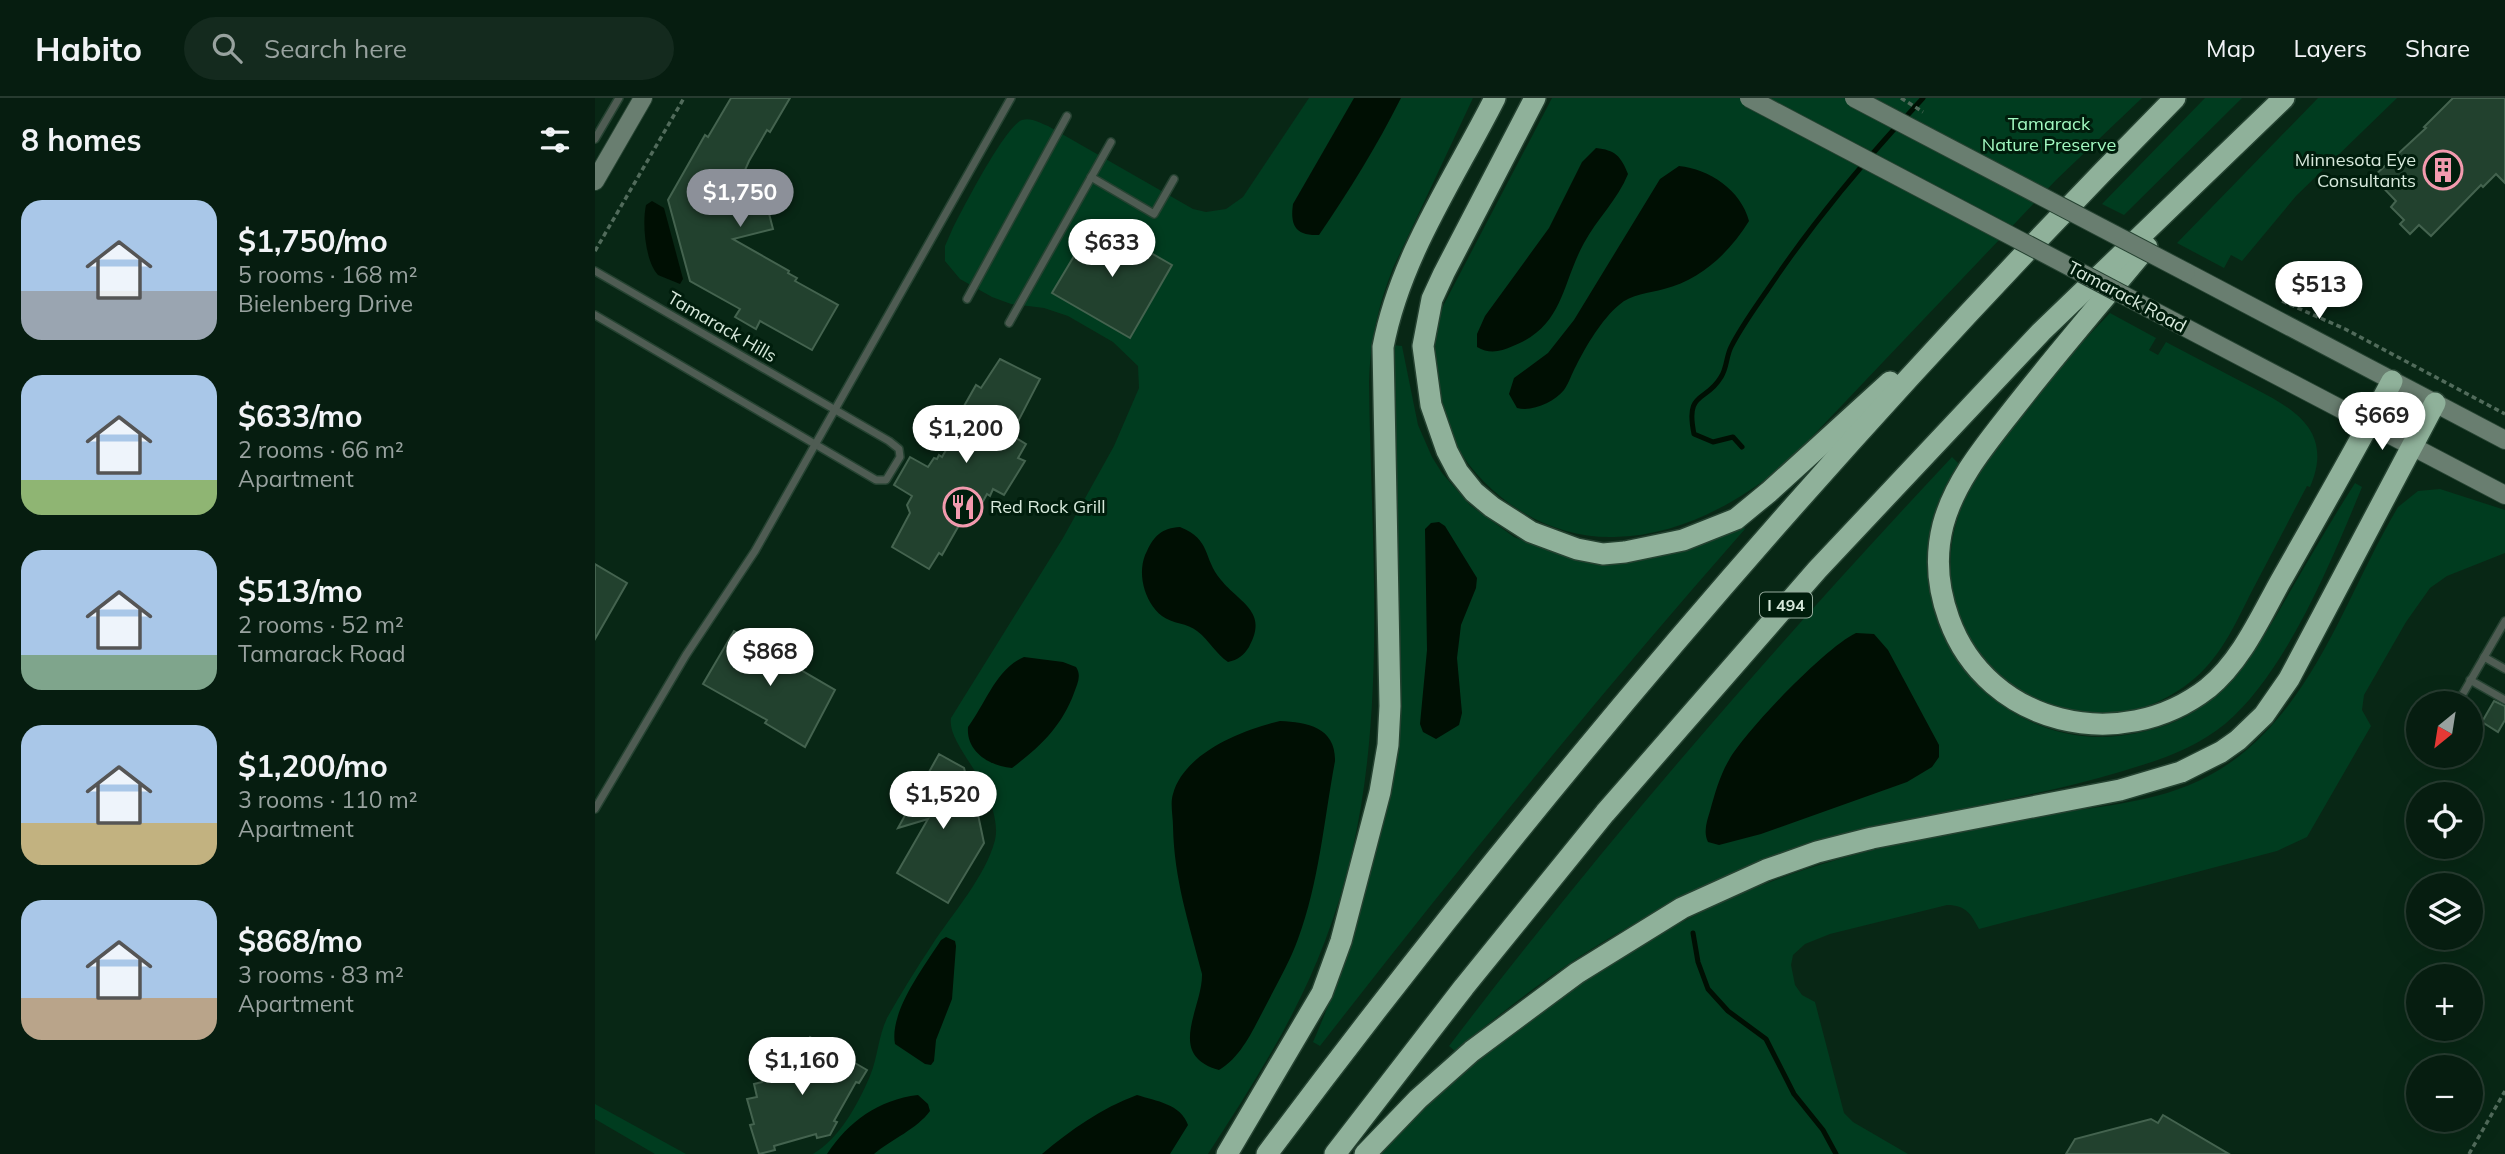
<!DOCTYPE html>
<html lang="en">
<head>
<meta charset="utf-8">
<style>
  :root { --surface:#061d10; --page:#142a1e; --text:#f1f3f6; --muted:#98a29f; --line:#273b30; --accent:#8c9099 }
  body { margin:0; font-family:Mulish,sans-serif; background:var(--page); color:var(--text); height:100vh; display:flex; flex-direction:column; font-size:26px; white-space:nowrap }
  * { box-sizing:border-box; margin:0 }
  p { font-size:23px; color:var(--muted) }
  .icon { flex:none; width:38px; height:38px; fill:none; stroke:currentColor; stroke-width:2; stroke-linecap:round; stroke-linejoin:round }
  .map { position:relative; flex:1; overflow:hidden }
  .sheet { display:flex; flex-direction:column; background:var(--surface); width:595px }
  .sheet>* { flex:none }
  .needle { width:46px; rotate:210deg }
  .tools { position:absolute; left:1811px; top:593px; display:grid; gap:14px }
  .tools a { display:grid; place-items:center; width:77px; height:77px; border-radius:50%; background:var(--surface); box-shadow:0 7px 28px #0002,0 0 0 2px var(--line); font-size:35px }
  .price { position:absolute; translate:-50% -60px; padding:0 16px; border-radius:24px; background:#fff; color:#222; font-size:23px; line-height:46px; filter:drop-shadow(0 2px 4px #0008) }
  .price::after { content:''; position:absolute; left:50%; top:42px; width:21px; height:16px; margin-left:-10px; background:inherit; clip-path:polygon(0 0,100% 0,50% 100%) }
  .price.on { background:var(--accent); color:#fff }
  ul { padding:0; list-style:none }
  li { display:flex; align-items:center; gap:21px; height:175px; padding:0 21px }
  li span { display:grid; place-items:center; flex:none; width:196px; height:140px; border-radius:21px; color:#555 }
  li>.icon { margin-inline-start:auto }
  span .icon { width:84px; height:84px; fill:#fffc; stroke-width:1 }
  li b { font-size:30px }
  h2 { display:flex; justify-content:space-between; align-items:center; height:84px; padding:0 21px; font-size:30px }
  header { display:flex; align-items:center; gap:42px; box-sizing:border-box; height:98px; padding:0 35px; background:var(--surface); border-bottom:2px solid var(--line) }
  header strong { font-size:33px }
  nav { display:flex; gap:38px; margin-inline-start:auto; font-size:24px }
  .search { width:490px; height:63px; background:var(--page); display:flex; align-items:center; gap:18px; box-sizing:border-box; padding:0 24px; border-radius:38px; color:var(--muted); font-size:26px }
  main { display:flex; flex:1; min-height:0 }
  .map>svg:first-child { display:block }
  .green { fill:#003c1f }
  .water { fill:#000f03 }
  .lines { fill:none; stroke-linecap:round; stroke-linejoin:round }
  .stream { stroke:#000f03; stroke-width:5 }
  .building { fill:#22412e; stroke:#44634f; stroke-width:2 }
  .lane-casing { stroke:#254231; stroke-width:10 }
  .secondary-casing { stroke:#254231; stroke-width:20 }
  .highway-casing { stroke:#254231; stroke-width:24 }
  .path { stroke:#516b5b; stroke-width:3.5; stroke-dasharray:5 3.5; stroke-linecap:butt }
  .lane { stroke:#4f5c53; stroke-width:7 }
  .secondary { stroke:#697e70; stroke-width:18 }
  .highway { stroke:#8fb19a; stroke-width:21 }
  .secondary-bridge-casing { stroke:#254231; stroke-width:20; stroke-linecap:butt }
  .path-bridge { stroke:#516b5b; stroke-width:3.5; stroke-dasharray:5 3.5; stroke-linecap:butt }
  .secondary-bridge { stroke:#697e70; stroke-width:18 }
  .labels { text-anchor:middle; stroke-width:6; stroke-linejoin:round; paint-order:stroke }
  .shield { fill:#001d0c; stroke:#96ac9e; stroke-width:2 }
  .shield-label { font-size:16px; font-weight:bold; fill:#d7e9dc }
  .park-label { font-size:18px; fill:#a3fac2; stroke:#001d0c }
  .poi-label { font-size:18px; fill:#d7e9dc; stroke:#001d0c; text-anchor:end }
  .street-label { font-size:18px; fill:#d7e9dc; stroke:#001d0c }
</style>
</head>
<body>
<header>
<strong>Habito</strong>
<div class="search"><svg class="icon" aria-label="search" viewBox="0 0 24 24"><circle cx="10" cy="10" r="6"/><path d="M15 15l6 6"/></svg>Search here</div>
<nav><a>Map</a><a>Layers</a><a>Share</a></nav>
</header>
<main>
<section class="sheet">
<h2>8 homes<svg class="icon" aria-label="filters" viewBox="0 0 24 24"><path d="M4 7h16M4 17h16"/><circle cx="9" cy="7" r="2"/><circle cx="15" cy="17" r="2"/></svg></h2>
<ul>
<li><span style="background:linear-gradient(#a9c7e8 65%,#9aa5b1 0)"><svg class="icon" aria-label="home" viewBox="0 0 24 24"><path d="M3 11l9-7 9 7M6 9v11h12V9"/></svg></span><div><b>$1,750/mo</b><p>5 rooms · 168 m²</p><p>Bielenberg Drive</p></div></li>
<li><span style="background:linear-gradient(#a9c7e8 75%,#8fb573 0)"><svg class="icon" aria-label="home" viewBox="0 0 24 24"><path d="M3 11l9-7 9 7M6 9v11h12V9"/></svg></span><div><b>$633/mo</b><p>2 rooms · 66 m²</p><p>Apartment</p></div></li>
<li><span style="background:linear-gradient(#a9c7e8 75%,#7fa58c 0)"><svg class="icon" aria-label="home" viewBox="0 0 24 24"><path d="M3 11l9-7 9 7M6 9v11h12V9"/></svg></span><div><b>$513/mo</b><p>2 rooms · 52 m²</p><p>Tamarack Road</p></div></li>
<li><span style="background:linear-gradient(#a9c7e8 70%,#c2b280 0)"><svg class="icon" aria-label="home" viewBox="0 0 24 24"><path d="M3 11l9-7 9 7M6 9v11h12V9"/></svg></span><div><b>$1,200/mo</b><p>3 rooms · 110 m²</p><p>Apartment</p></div></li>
<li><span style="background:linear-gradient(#a9c7e8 70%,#b9a48a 0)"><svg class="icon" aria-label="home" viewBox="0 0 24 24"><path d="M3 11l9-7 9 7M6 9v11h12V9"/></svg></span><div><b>$868/mo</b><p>3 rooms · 83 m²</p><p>Apartment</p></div></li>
</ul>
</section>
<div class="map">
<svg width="1910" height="1056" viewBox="0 0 1910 1056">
  <rect width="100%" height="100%" fill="#082715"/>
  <g class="green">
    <path d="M714,0H878L798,170C783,208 775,243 774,284C776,472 799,664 730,843C701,920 657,988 613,1056H218C245,1040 263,1006 275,978C283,959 283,939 292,920C306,895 321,871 337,847C357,816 391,778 400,742C403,730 399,717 396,705C389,677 352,643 356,620L468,440L519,348L544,290L543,268L518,244L473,218L449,210L416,206L397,199L365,181L350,163V148L357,132C367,112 410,28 427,22C436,19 445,25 453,28L598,111L611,114L631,111L648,99Z"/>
    <path d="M957,0H1547L1461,82L1193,364C1144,404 1085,438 1019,439C905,442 803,319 848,208Z"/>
    <path d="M1610,0H1647L1529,117L1507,106Z"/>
    <path d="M1723,0H1802L1701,98L1647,163L1636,157L1629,170L1582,145Z"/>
    <path d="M1515,215L1561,240L1554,252L1563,257L1571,244C1597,258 1623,271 1649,285C1693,308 1741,329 1715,389L1712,388C1694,422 1676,457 1658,491C1642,522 1628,556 1600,580C1492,673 1329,571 1359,434C1374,362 1464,269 1515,215Z"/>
    <path d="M798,247L807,248L823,327L837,359L847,375L875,407L919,439L975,460L1147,426L1150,431C1003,598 862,772 725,948L718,944C748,876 769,807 784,735Z"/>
    <path d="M1357,359L1364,366C1278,488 1383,659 1531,637C1555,633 1579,627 1600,613C1647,582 1673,532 1700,485C1720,451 1739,418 1760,385L1767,389C1737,462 1691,575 1630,626C1599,651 1565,662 1528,673C1460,694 1389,704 1320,723C1286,732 1252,746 1218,757C1178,771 1135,783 1095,799C1012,833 929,895 860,953L854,948C1011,742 1180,548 1357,359Z"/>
    <path d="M1845,391L1910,412V455L1852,478L1835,490L1811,524L1769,597L1767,612L1776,628L1712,739L1682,753L1384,831C1376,816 1371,807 1352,807L1235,836L1210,846L1198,857L1196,867L1200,887L1207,897L1220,904L1249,1015L1258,1024L1313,1056H783C829,1007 878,966 931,926C1050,836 1154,779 1300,747C1352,736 1404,724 1457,716C1525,705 1585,703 1643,659C1723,597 1753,493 1803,409L1823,393Z"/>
    <path d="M0,1006L91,1056H60L0,1021Z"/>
  </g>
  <g class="water">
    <path d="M759,0H806C782,48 754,93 724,137C700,138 695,127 698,106Z"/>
    <path d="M1001,50C1020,52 1026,58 1033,76C1023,101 1002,121 989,145C966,187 969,228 918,248C905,254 894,256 882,249V236L890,218L954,130L987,64Z"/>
    <path d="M1084,68C1114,71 1146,92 1154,123C1135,154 1106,182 1069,191C1054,195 1036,196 1024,207C1007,221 991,248 981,268C977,275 974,285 969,292C959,304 938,314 922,310L914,296L919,280L953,255L979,222L1065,81Z"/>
    <path d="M57,103L69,110L88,181L85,186L63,177C50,163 47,125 51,107Z"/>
    <path d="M844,424L850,428L882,480L881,490L866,527L862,560L867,615L864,627L841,641L828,634L825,626L832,552L830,431L836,425Z"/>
    <path d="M585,429C617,442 607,459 626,482C645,505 674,514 654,549C649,557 643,562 633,564C621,556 614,542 602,533C593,525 577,526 567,518C549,504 541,473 552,453C559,438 567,430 585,429Z"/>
    <path d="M1261,535L1279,536L1293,552L1344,647V659L1337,669L1312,684L1166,736L1124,747L1113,744C1108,734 1112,723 1115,713C1120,695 1125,677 1134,662C1151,632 1231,549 1261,535Z"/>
    <path d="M429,559L468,564L481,569C487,578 482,586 479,595C467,628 445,649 417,670C394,668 371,653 373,629C391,605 401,571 429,559Z"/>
    <path d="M685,623C713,624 741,630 740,663C729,722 724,785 703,841C694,866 680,889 668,913C657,934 645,960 624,972C570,957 608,910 607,876C594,825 579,782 578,728C578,719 575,705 578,696C589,655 647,632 685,623Z"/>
    <path d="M351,839L360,843L361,848L357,901L341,942L339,963L336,967L330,966L300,946C294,914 329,869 346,842Z"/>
    <path d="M323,997L333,1006L335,1013C322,1031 297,1041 279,1056H232C254,1023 283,1002 323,997Z"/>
    <path d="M542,997C561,1003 586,1006 593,1027L575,1056H447C477,1031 505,1011 542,997Z"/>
  </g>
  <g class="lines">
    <g class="stream">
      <path d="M1309,21L1328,0"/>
      <path d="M1147,349L1138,339L1118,344L1099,336C1090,292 1111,305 1126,279C1132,270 1131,259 1136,249C1146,229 1160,210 1173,191C1212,133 1255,80 1302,28"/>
      <path d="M1098,835L1103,864L1113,891L1133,913L1171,941L1199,996L1228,1032L1241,1056"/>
    </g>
  </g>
  <g class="building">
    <path d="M136,0H195L175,34L172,32L154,63L150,72L155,75L133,114L171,104L178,131L138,141L194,173L193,175L202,180L200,183L243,207L217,252L165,223L161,231L140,219L145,211L95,183L73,102L110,37L113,39Z"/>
    <path d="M1858,0H1910V85L1901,76L1888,89L1886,87L1836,138L1824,127L1815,136L1805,126L1809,122L1796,109L1801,103L1778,79L1831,30L1829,29Z"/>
    <path d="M500,123L577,167L535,240L457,195Z"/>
    <path d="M405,261L445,281L416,337L431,346L423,360L430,363L409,397L398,391L395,398L392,396L375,427L367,422L347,457L344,455L334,471L297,449L315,415L312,407L317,398L299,387L315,359L333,369L339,360L342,361L344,357L347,359L369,320L364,317L381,287L386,290Z"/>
    <path d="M0,466L32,485L0,541Z"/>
    <path d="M139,533L240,592L210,649L170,625L172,622L108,586Z"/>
    <path d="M1899,603L1910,608V622L1903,634L1887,624Z"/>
    <path d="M344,656L369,670L374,689L377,688L389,745L353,805L302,775L333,721L303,730Z"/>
    <path d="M215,939L272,972L264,985L261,984L239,1023L242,1024L235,1037L222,1040L221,1036L179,1048L180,1052L164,1056L155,1027L159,1026L152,1001L162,999L159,986L167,984L164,974L201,964Z"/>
    <path d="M1568,1017L1634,1056H1471L1480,1041L1556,1021L1563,1025Z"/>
  </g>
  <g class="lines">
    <defs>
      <g id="lane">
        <path d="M0,41L24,0"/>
        <path d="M496,79L559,116L579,81"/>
        <path d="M0,173L294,343L304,351L305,359L291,382H281L0,217"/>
        <path d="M372,201L472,18"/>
        <path d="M414,225L516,44"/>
        <path d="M1889,559L1910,571"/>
        <path d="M1875,582L1910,602"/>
        <path d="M1862,606L1910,523"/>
        <path d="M0,711L91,557L160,453L416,0"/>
      </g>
      <g id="secondary">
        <path d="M0,83L48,0"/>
        <path d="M1591,174L1910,342"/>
        <path d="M1555,211L1910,397"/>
      </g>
      <g id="highway">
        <path d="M940,0L849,175L837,201L828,248L836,307L852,353L863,374L879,394L897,409L936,434L982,451L1008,456L1030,454L1088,442L1141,421L1174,394L1295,284"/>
        <path d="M1552,149C1508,202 1463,254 1420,309C1392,345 1360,382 1348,427C1340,459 1343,491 1354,521C1392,627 1526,658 1613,590C1646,563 1665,520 1685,484C1723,417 1761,351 1797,283"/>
        <path d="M632,1056L727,895L746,843L785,694L793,647L795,608L788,249C805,159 859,81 900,0"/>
        <path d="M672,1056C950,684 1254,330 1580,0"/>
        <path d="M740,1056L869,889L1010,715L1222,472L1446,234L1689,0"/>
        <path d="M770,1056L823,1001L877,953L982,875L1087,810L1171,772L1222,754L1277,740L1525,692L1586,674L1626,654L1643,642L1669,617L1694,581L1840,305"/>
      </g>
    </defs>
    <use href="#lane" class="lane-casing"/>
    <use href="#secondary" class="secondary-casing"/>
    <use href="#highway" class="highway-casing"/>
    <g class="path">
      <path d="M0,153L89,0"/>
      <path d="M1687,203L1750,231L1910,316"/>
      <path d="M1874,1056L1910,993"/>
    </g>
    <use href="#lane" class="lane"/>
    <use href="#secondary" class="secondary"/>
    <use href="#highway" class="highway"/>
    <defs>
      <g id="secondary-bridge">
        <path d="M1154,0L1555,211"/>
        <path d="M1259,0L1591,174"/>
      </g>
    </defs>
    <use href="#secondary-bridge" class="secondary-bridge-casing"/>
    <path class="path-bridge" d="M1306,0L1328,14"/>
    <use href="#secondary-bridge" class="secondary-bridge"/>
  </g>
  <defs>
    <symbol id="building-ring" viewBox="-11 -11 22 22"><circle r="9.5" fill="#001d0c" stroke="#f29aae" stroke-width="1.5"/><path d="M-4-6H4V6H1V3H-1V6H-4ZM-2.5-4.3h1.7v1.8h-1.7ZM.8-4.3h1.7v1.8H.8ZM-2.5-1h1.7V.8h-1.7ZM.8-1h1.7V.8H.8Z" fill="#f29aae"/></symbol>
    <symbol id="restaurant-ring" viewBox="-11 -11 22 22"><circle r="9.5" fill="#001d0c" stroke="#f29aae" stroke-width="1.5"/><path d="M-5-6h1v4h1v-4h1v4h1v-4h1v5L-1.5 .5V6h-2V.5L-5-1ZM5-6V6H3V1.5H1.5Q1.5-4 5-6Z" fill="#f29aae"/></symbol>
  </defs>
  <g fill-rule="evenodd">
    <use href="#building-ring" x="1826" y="50" width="44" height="44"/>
    <use href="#restaurant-ring" x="346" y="387" width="44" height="44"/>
  </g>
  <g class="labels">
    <rect class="shield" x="1165" y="494.5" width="52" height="25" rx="5"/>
    <g class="shield-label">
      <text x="1191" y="513">I 494</text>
    </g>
    <g class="park-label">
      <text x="1454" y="32">Tamarack<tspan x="1454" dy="21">Nature Preserve</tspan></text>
    </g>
    <g class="poi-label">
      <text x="1821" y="68">Minnesota Eye<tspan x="1821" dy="21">Consultants</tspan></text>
      <text x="395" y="415" text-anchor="start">Red Rock Grill</text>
    </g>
    <g class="street-label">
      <text transform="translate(1532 199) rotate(28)" y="6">Tamarack Road</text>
      <text transform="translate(127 229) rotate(30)" y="6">Tamarack Hills</text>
    </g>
  </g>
</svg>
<div class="tools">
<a><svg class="needle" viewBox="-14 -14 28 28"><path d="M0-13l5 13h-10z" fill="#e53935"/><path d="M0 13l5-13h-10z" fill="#98a29f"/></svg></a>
<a><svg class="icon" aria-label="locate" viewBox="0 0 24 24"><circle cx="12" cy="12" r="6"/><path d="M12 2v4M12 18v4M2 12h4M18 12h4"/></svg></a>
<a><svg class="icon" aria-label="layers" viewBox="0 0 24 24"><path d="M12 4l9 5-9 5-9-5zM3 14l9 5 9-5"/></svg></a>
<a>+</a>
<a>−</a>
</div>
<b class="price on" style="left:145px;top:131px">$1,750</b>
<b class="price" style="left:517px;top:181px">$633</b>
<b class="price" style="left:1724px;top:223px">$513</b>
<b class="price" style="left:1787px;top:354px">$669</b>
<b class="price" style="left:371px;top:367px">$1,200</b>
<b class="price" style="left:175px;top:590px">$868</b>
<b class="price" style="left:348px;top:733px">$1,520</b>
<b class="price" style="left:207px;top:999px">$1,160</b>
</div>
</main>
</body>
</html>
